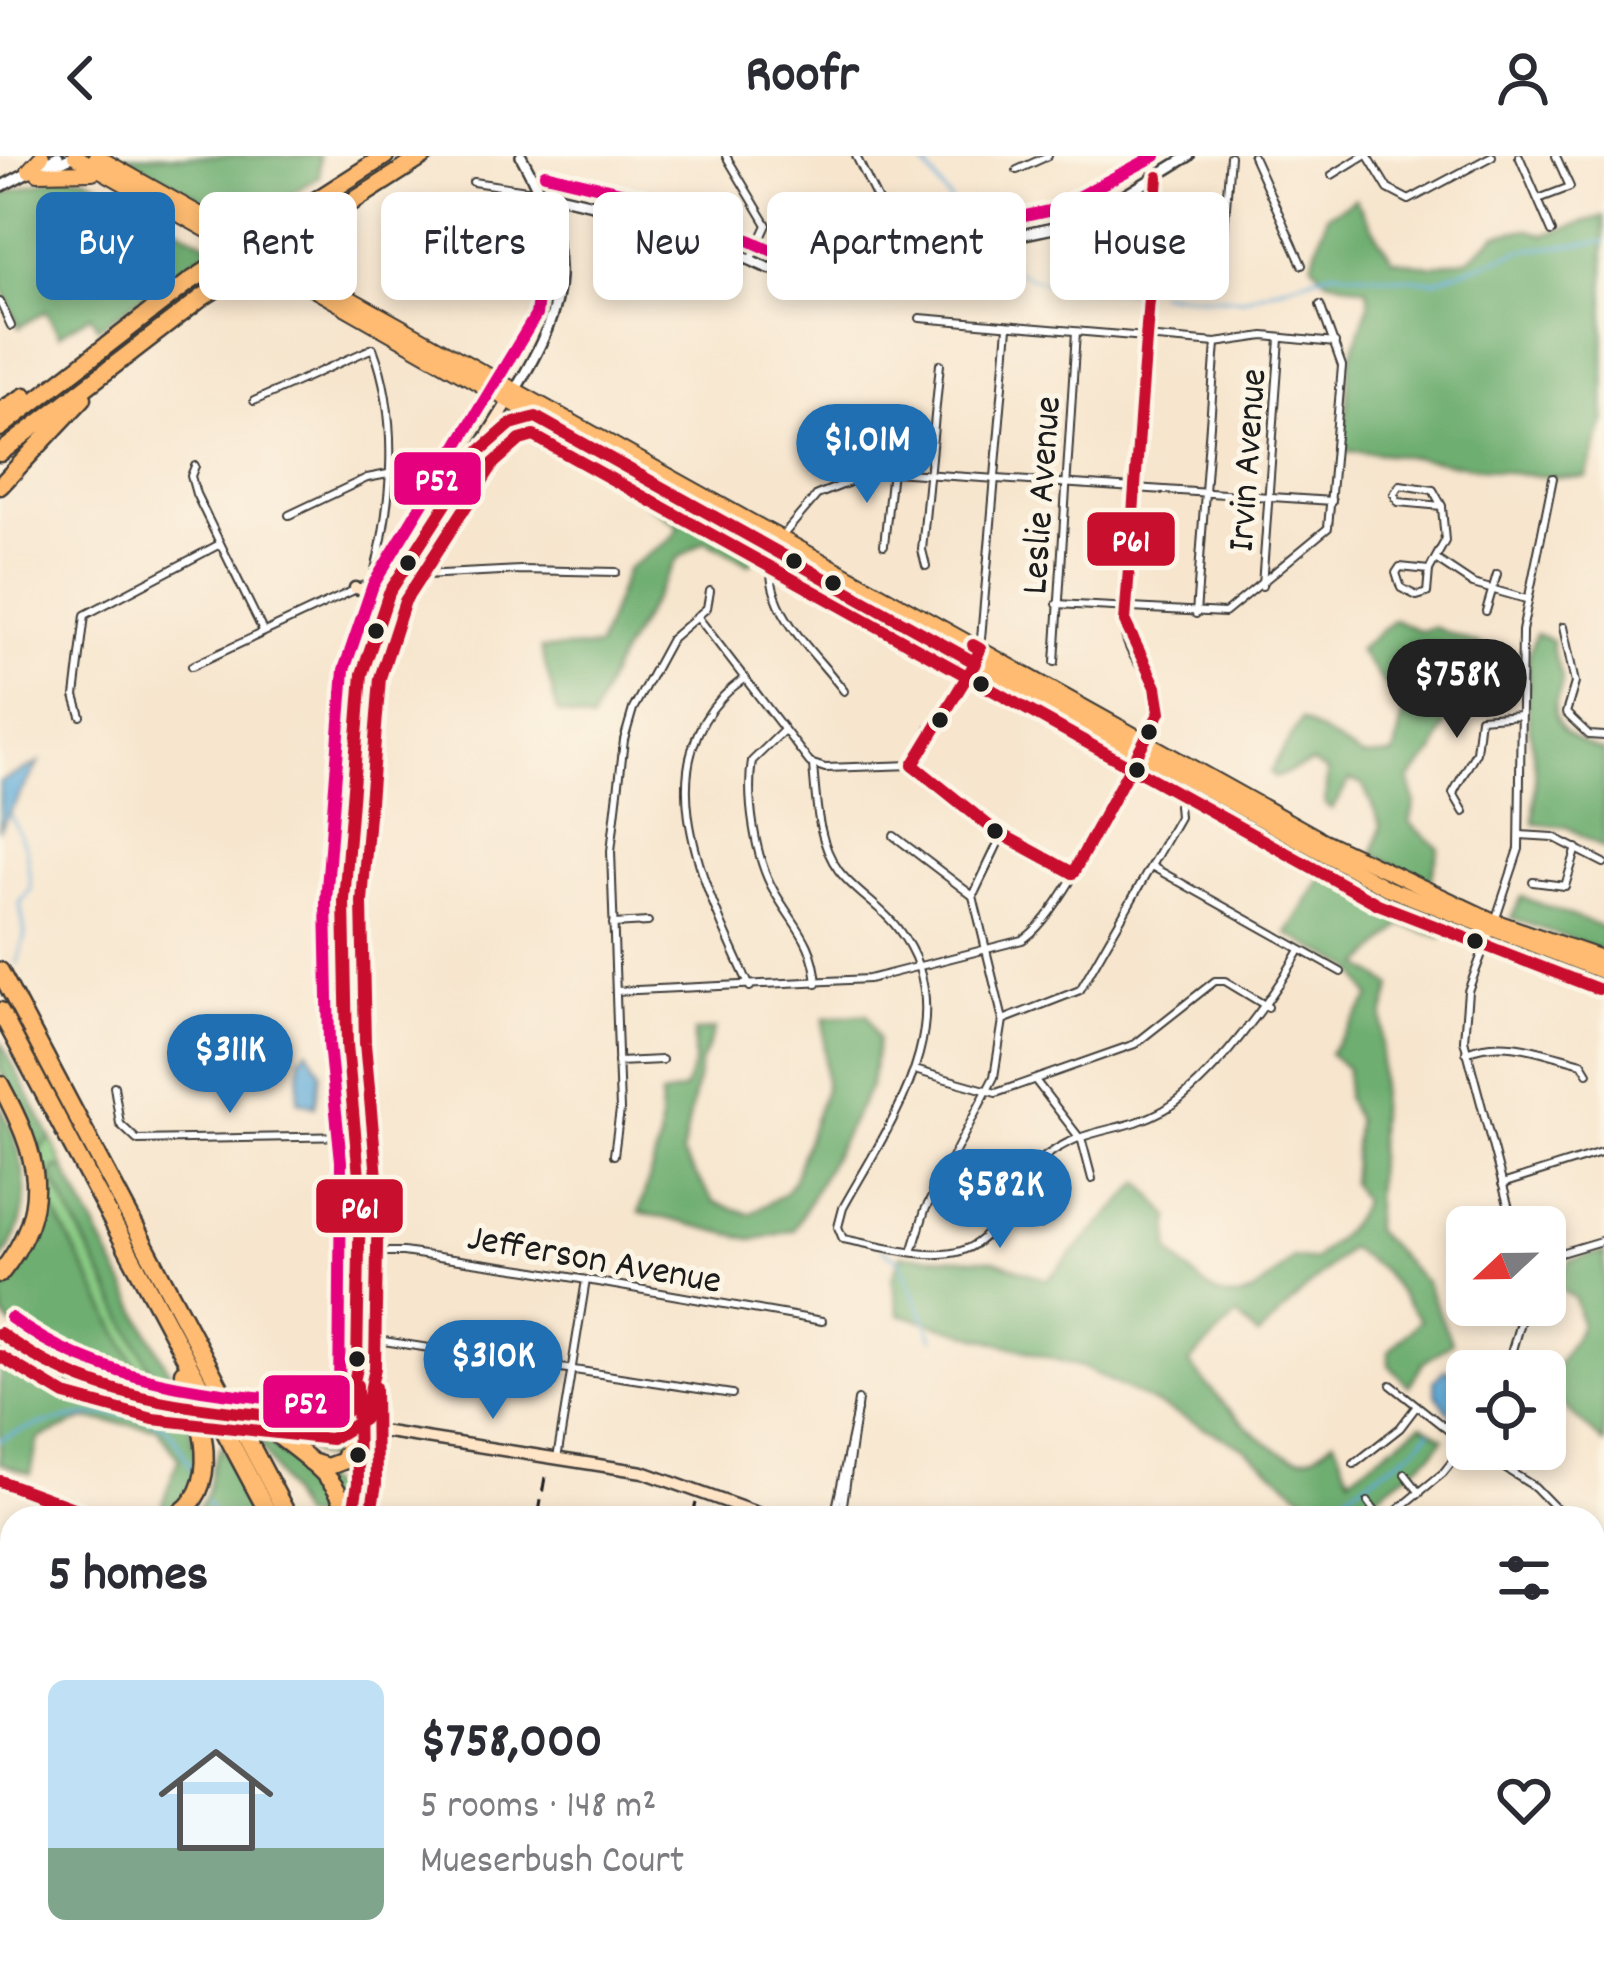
<!DOCTYPE html>
<html lang="en">
<head>
<meta charset="utf-8">
<style>
  :root { --surface:#fff; --page:#f2f2f3; --text:#2b2b33; --muted:#7c7c81; --line:#e1e1e2; --accent:#1f6fb2 }
  body { margin:0; font-family:Dekko,sans-serif; background:var(--page); color:var(--text); height:100vh; display:flex; flex-direction:column; font-size:45px; white-space:nowrap }
  * { box-sizing:border-box; margin:0 }
  p { font-size:39px; color:var(--muted) }
  .icon { flex:none; width:66px; height:66px; fill:none; stroke:currentColor; stroke-width:2; stroke-linecap:round; stroke-linejoin:round }
  .map { position:relative; flex:1; overflow:hidden }
  .side { position:absolute; left:0px; top:1350px; width:1605px; height:468px; display:flex; flex-direction:column; background:var(--surface); border-radius:36px 36px 0 0; box-shadow:0 6px 18px #0003 }
  .side>* { flex:none }
  .hud { position:absolute; left:36px; top:36px; width:1533px; height:108px; display:flex; gap:24px }
  .needle { width:78px; rotate:248deg }
  .controls { position:absolute; left:1446px; top:1050px; display:grid; gap:24px }
  .controls a { display:grid; place-items:center; width:120px; height:120px; border-radius:18px; background:var(--surface); box-shadow:0 6px 18px #0003; font-size:60px }
  .price { position:absolute; translate:-50% -102px; padding:0 27px; border-radius:42px; background:var(--accent); color:#fff; font-size:39px; line-height:78px; filter:drop-shadow(0 3px 6px #0008) }
  .price::after { content:''; position:absolute; left:50%; top:72px; width:36px; height:27px; margin-left:-18px; background:inherit; clip-path:polygon(0 0,100% 0,50% 100%) }
  .price.selected { background:#222; color:#fff }
  ul { padding:0; list-style:none }
  li { display:flex; align-items:center; gap:36px; height:300px; padding:0 48px }
  li+li { border-top:3px solid var(--line) }
  li span { display:grid; place-items:center; flex:none; width:336px; height:240px; border-radius:18px; color:#555 }
  li>.icon { margin-inline-start:auto }
  span .icon { width:144px; height:144px; fill:#fffc; stroke-width:1 }
  li b { font-size:51px }
  h2 { display:flex; justify-content:space-between; align-items:center; height:144px; padding:0 48px; font-size:51px }
  .pill { padding:0 42px; border-radius:18px; background:var(--surface); box-shadow:0 6px 18px #0003; font-size:42px; line-height:108px }
  .pill.selected { background:var(--accent); color:#fff }
  header { display:flex; justify-content:space-between; align-items:center; height:156px; padding:0 48px; background:var(--surface); font-size:54px; font-weight:700 }
  .map>svg:first-child { display:block }
  .green { fill:#88ca83; stroke:#527350; stroke-width:3 }
  .forest { fill:#6eae71; stroke:#456546; stroke-width:3 }
  .water { fill:#61acda; stroke:#3e647b; stroke-width:3 }
  .lines { fill:none; stroke-linecap:round; stroke-linejoin:round }
  .stream { stroke:#61acda; stroke-width:3 }
  .minor-casing { stroke:#3d3a37; stroke-width:10 }
  .tertiary-casing { stroke:#3d3a37; stroke-width:14 }
  .secondary-casing { stroke:#3d3a37; stroke-width:15 }
  .primary-casing { stroke:#3d3a37; stroke-width:18 }
  .motorway-casing { stroke:#3d3a37; stroke-width:21 }
  .minor { stroke:#fff; stroke-width:6 }
  .tertiary { stroke:#fff; stroke-width:9 }
  .secondary { stroke:#ffe4c6; stroke-width:10 }
  .primary { stroke:#febb71; stroke-width:14 }
  .motorway { stroke:#febb71; stroke-width:16 }
  .tram { stroke:#1c1c1c; stroke-width:3 }
  .rail { stroke:#1c1c1c; stroke-width:3; stroke-dasharray:18 9; stroke-linecap:butt }
  .secondary-bridge-casing { stroke:#3d3a37; stroke-width:15; stroke-linecap:butt }
  .primary-bridge-casing { stroke:#3d3a37; stroke-width:18; stroke-linecap:butt }
  .secondary-bridge { stroke:#ffe4c6; stroke-width:10 }
  .primary-bridge { stroke:#febb71; stroke-width:14 }
  .bus-1-casing { stroke:#fcf5e5; stroke-width:21 }
  .bus-2-casing { stroke:#fcf5e5; stroke-width:21 }
  .bus-3-casing { stroke:#fcf5e5; stroke-width:21 }
  .bus-1 { stroke:#c8102e; stroke-width:12 }
  .bus-2 { stroke:#c8102e; stroke-width:12 }
  .bus-3 { stroke:#e5007d; stroke-width:12 }
  .bus-dot { fill:#1c1c1c; stroke:#fcf5e5; stroke-width:4.5 }
  .labels { text-anchor:middle; stroke-width:10; stroke-linejoin:round; paint-order:stroke }
  .street-label { font-size:39px; fill:#1c1c1c; stroke:#fcf5e5 }
  .line-badge { stroke:#fcf5e5; stroke-width:4.5 }
  .badge-label { font-size:33px; text-anchor:middle; font-weight:bold; fill:#fff }
</style>
</head>
<body>
<header><svg class="icon" aria-label="back" viewBox="0 0 24 24"><path d="M15 5l-7 7 7 7"/></svg>Roofr<svg class="icon" aria-label="person" viewBox="0 0 24 24"><circle cx="12" cy="8" r="4"/><path d="M4 21q1-7 8-7t8 7"/></svg></header>
<div class="map">
<svg width="1604" height="1818" viewBox="0 0 1604 1818">
  <rect width="100%" height="100%" fill="#fcf5e5"/>
  <filter id="ink" filterUnits="userSpaceOnUse"><feTurbulence type="fractalNoise" baseFrequency=".00833" numOctaves="2"/><feDisplacementMap in="SourceGraphic" scale="24" xChannelSelector="R" yChannelSelector="G"/><feConvolveMatrix kernelMatrix="1 2 1 2 8 2 1 2 1" color-interpolation-filters="sRGB"/></filter>
  <filter id="wash" filterUnits="userSpaceOnUse"><feTurbulence type="fractalNoise" baseFrequency=".004" numOctaves="4" result="noise"/><feDisplacementMap in="SourceGraphic" scale="48" xChannelSelector="R" yChannelSelector="G"/><feGaussianBlur stdDeviation="2.7" result="paint"/><feColorMatrix in="noise" values="0 0 0 0 0 0 0 0 0 0 0 0 0 0 0 0 0 1.4 0 .05"/><feComposite in="paint" operator="in"/></filter>
  <g filter="url(#wash)">
    <rect width="100%" height="100%" fill="#f7e5cd"/>
    <path class="green" d="M51,982L65,1013L56,1012L51,1020L152,1215L140,1218L50,1047L44,1045L39,995Z"/>
    <g class="forest">
      <path d="M124,0H319V21L245,67Z"/>
      <path d="M65,19L86,21L213,91L98,172L91,159L59,179L46,155L19,171L0,127V39Z"/>
      <path d="M1355,43L1392,103L1430,110L1469,103L1497,79L1527,73L1544,79L1604,60V265L1586,321C1505,324 1426,297 1344,295L1350,204L1369,147L1367,133L1326,123L1312,107L1327,59Z"/>
      <path d="M622,316L763,396L749,408L705,385L677,403L613,513L591,566L558,557L541,493L598,491L627,413L671,383L679,370L617,325Z"/>
      <path d="M1394,464L1421,475L1433,471L1512,501L1509,523L1461,525L1435,595L1409,624L1415,646L1410,667L1439,692L1430,727L1373,698L1381,670L1363,629L1350,624L1332,653L1325,649L1327,615L1311,607L1275,622L1270,616L1301,564L1363,601L1394,599L1404,553L1358,494Z"/>
      <path d="M1536,478L1552,484C1551,500 1560,508 1562,522C1563,533 1555,541 1555,551C1553,575 1585,590 1604,595V692L1567,671L1534,668C1534,649 1537,629 1535,610C1530,568 1516,519 1536,478Z"/>
      <path d="M1328,711L1450,768L1442,781L1402,769L1362,810L1392,830L1383,861L1374,1074L1426,1127L1452,1187L1423,1207L1409,1230L1389,1209V1195L1420,1164L1381,1113L1349,1092L1258,1180L1237,1160L1189,1207C1213,1236 1254,1286 1291,1300C1309,1306 1322,1294 1334,1283L1350,1321L1422,1268L1444,1282L1432,1298L1346,1362H1289L1309,1344L1243,1291L1081,1211L899,1158L892,1122L901,1099L995,1104L1047,1124L1141,1026L1170,1061L1169,1095C1224,1152 1235,1160 1293,1102L1314,1104C1332,1086 1356,1070 1362,1044L1351,1027L1356,964L1346,942L1347,913L1329,897L1371,842L1354,813L1287,778Z"/>
      <path d="M1522,741L1604,772V795L1511,762Z"/>
      <path d="M867,858L878,883L871,929L794,1074L754,1084L639,1056L659,988L661,940L684,934L694,908V876L715,873L700,909L682,999L714,1046L750,1058L785,1037L793,1025L825,933L824,862Z"/>
      <path d="M0,884L51,982L39,995L0,914Z"/>
      <path d="M0,948C26,1003 40,1053 0,1106Z"/>
      <path d="M56,1011L65,1013L181,1239C111,1229 52,1217 3,1160L0,1128L34,1084L44,1045L50,1047L140,1218L151,1215L51,1019Z"/>
      <path d="M1604,1096V1287L1561,1248L1553,1217L1581,1169L1575,1143L1557,1130L1570,1104Z"/>
      <path d="M0,1188C57,1235 116,1245 187,1254L198,1311L191,1343L159,1356L179,1302L157,1272L84,1263L38,1283L31,1318L0,1307Z"/>
      <path d="M274,1266L341,1276L344,1293L334,1305L317,1300Z"/>
      <path d="M265,1285L331,1332L339,1362H301L261,1289Z"/>
      <path d="M221,1290L259,1362H190C216,1336 205,1316 221,1290Z"/>
    </g>
    <g class="water">
      <path d="M39,607L0,672V626Z"/>
      <path d="M308,893L321,916L315,950L298,945L300,901Z"/>
      <path d="M1470,1202L1481,1207L1483,1215H1467V1245L1452,1260L1436,1238L1434,1225L1445,1214L1464,1215Z"/>
    </g>
    <g class="lines">
      <g class="stream">
        <path d="M918,0L951,45"/>
        <path d="M996,99C1035,137 1090,132 1141,135"/>
        <path d="M1158,137L1241,143L1332,115L1433,125L1523,94L1604,86"/>
        <path d="M11,660L26,693L31,733L20,747L25,778L17,808"/>
        <path d="M882,1093L900,1105L933,1182"/>
        <path d="M0,1284C35,1265 129,1245 163,1270C177,1280 185,1302 194,1317"/>
        <path d="M207,1346L215,1362"/>
        <path d="M1318,1362C1350,1326 1401,1314 1430,1274"/>
        <path d="M277,1818L278,1809"/>
        <path d="M1297,1818V1806"/>
      </g>
    </g>
  </g>
  <g filter="url(#ink)">
    <g class="lines">
      <defs>
        <g id="minor">
          <path d="M726,0L767,69L751,104"/>
          <path d="M856,0L884,57L895,104"/>
          <path d="M1253,0L1302,109"/>
          <path d="M1368,0L1388,33L1409,44L1492,0"/>
          <path d="M1519,0L1552,76"/>
          <path d="M1017,14L1048,0"/>
          <path d="M1332,19L1363,0"/>
          <path d="M473,26L541,36"/>
          <path d="M1541,42L1570,31L1556,0"/>
          <path d="M1220,126L1230,0"/>
          <path d="M0,146L11,170"/>
          <path d="M920,162L1216,187L1264,180L1335,187"/>
          <path d="M254,245L373,192C400,264 392,353 372,425"/>
          <path d="M195,310L191,320L196,338L263,475"/>
          <path d="M1400,329L1433,334L1442,350L1398,346L1394,338Z"/>
          <path d="M289,359L367,322L388,318"/>
          <path d="M783,379L817,339L877,315L1332,345"/>
          <path d="M884,389L892,314"/>
          <path d="M773,395C759,450 813,494 844,535"/>
          <path d="M1437,404L1473,428L1526,443"/>
          <path d="M926,410L922,394L940,208"/>
          <path d="M1400,411L1429,414L1427,437L1417,440L1401,432L1396,417Z"/>
          <path d="M1429,414L1445,385L1442,351"/>
          <path d="M1262,430L1280,183"/>
          <path d="M1057,448L1225,457L1328,372L1342,210L1320,149"/>
          <path d="M1486,455L1497,418"/>
          <path d="M1196,458L1216,187"/>
          <path d="M697,460L810,607L825,612L913,609L994,674L1071,717"/>
          <path d="M1563,471L1575,527L1566,557L1589,579L1604,580"/>
          <path d="M980,494L1008,171"/>
          <path d="M1055,506L1076,176"/>
          <path d="M192,510L382,421L521,414L616,416"/>
          <path d="M745,522C635,598 707,736 750,831"/>
          <path d="M81,560L75,540L85,459L220,388"/>
          <path d="M783,575L752,605C746,642 755,702 774,735C794,770 814,785 817,828"/>
          <path d="M813,609C816,643 817,686 839,715C856,737 882,751 898,773C968,863 887,972 843,1052L838,1071L843,1083C877,1089 928,1105 961,1095C1001,1082 1008,1032 1038,1006C1084,968 1119,979 1164,954C1210,928 1274,840 1300,794"/>
          <path d="M913,609L929,572L977,506"/>
          <path d="M1464,656L1453,637L1476,596L1480,562L1520,559"/>
          <path d="M1520,679L1553,681L1604,707"/>
          <path d="M894,680L973,740"/>
          <path d="M1151,710L1341,816"/>
          <path d="M1533,726L1565,730L1577,692"/>
          <path d="M1496,762L1519,693L1522,475L1553,322"/>
          <path d="M613,768L648,766"/>
          <path d="M1491,774L1468,835L1464,884L1514,1071"/>
          <path d="M616,835L869,823L1022,784C1060,763 1115,640 1138,598"/>
          <path d="M1003,864L1080,834L1179,661L1178,649"/>
          <path d="M1466,896C1505,880 1543,897 1582,907L1588,917"/>
          <path d="M618,906L662,904"/>
          <path d="M918,915L996,937L1135,888L1215,825H1225L1268,851"/>
          <path d="M1035,924L1082,985L1092,1023"/>
          <path d="M114,930L120,968L137,984L356,980"/>
          <path d="M614,999L620,954L611,695L624,584L633,553L671,483L707,452L710,435"/>
          <path d="M1502,1028L1604,996"/>
          <path d="M1007,1050L1040,1069"/>
          <path d="M1545,1092L1557,1098L1604,1084"/>
          <path d="M913,1093L925,1054L994,921L1003,864L973,740L1002,679"/>
          <path d="M359,1096H403L529,1114L822,1165"/>
          <path d="M357,1181L732,1238"/>
          <path d="M1506,1215L1525,1149"/>
          <path d="M1391,1229L1467,1289"/>
          <path d="M1474,1293L1535,1331L1565,1362"/>
          <path d="M557,1303L586,1124"/>
          <path d="M1354,1308L1400,1272L1416,1251"/>
          <path d="M1405,1318L1420,1337"/>
          <path d="M1368,1346L1380,1362"/>
          <path d="M834,1362L857,1254"/>
          <path d="M841,1362L858,1244"/>
          <path d="M1388,1362L1443,1317L1467,1287"/>
          <path d="M1593,1399L1604,1413"/>
          <path d="M0,1701L12,1680"/>
          <path d="M0,1705L12,1702"/>
          <path d="M0,1774L12,1778"/>
          <path d="M79,1806L95,1818"/>
          <path d="M176,1806L179,1818"/>
          <path d="M309,1806L341,1818"/>
          <path d="M423,1806L427,1818"/>
        </g>
        <g id="tertiary">
          <path d="M46,13L74,0"/>
          <path d="M0,31L58,0"/>
          <path d="M541,36L661,64L768,112L823,121L1058,71L1109,49L1189,0"/>
          <path d="M514,236C572,141 574,98 521,0"/>
          <path d="M1144,588C1185,522 1129,522 1125,466L1158,21L1146,0"/>
          <path d="M0,1602L12,1609"/>
          <path d="M0,1613L12,1619"/>
          <path d="M1593,1686L1604,1687"/>
          <path d="M262,1818L263,1806"/>
        </g>
        <g id="secondary">
          <path d="M417,394L433,416"/>
          <path d="M355,432L372,436L380,457"/>
          <path d="M0,1177C52,1226 109,1236 178,1245"/>
          <path d="M266,1257L643,1316L771,1362"/>
          <path d="M0,1325L100,1362"/>
          <path d="M352,1362L358,1327L359,1004L348,910L344,785L360,532L368,494L389,437L510,243"/>
          <path d="M1308,1818L1309,1806"/>
        </g>
        <g id="primary">
          <path d="M75,0L219,81"/>
          <path d="M96,0L228,74"/>
          <path d="M29,14L42,0"/>
          <path d="M38,17L93,16"/>
          <path d="M292,110L1324,685L1494,765L1604,803"/>
          <path d="M283,116L773,395L1387,732L1604,816"/>
          <path d="M480,295L511,268L536,261"/>
        </g>
        <g id="motorway">
          <path d="M0,255L25,240"/>
          <path d="M0,272L189,126L385,0"/>
          <path d="M0,297L203,141L424,0"/>
          <path d="M0,330L83,242"/>
          <path d="M0,815L289,1362"/>
          <path d="M0,855L271,1362"/>
          <path d="M0,928C38,999 55,1049 0,1118"/>
          <path d="M237,1243C267,1282 343,1310 346,1362"/>
          <path d="M311,1306L327,1311L343,1305L357,1268"/>
          <path d="M172,1362C226,1334 201,1260 183,1216"/>
          <path d="M488,1806L491,1818"/>
          <path d="M508,1806L515,1818"/>
          <path d="M524,1806L532,1818"/>
          <path d="M580,1806L606,1818"/>
          <path d="M683,1818L699,1806"/>
          <path d="M717,1818L725,1806"/>
        </g>
      </defs>
      <use href="#minor" class="minor-casing"/>
      <use href="#tertiary" class="tertiary-casing"/>
      <use href="#secondary" class="secondary-casing"/>
      <use href="#primary" class="primary-casing"/>
      <use href="#motorway" class="motorway-casing"/>
      <use href="#minor" class="minor"/>
      <use href="#tertiary" class="tertiary"/>
      <use href="#secondary" class="secondary"/>
      <use href="#primary" class="primary"/>
      <use href="#motorway" class="motorway"/>
      <g class="tram">
        <path d="M0,1617L12,1623"/>
        <path d="M264,1818V1806"/>
      </g>
      <g class="rail">
        <path d="M538,1362L545,1321"/>
        <path d="M692,1362L696,1347"/>
        <path d="M0,1498L12,1503"/>
        <path d="M792,1806L834,1818"/>
        <path d="M858,1806L881,1818"/>
        <path d="M1152,1818L1173,1806"/>
        <path d="M1435,1818L1438,1806"/>
      </g>
      <defs>
        <path id="secondary-bridge" d="M178,1245L266,1257"/>
        <g id="primary-bridge">
          <path d="M228,74L292,110"/>
          <path d="M219,81L283,116"/>
        </g>
      </defs>
      <use href="#secondary-bridge" class="secondary-bridge-casing"/>
      <use href="#primary-bridge" class="primary-bridge-casing"/>
      <use href="#secondary-bridge" class="secondary-bridge"/>
      <use href="#primary-bridge" class="primary-bridge"/>
      <defs>
        <g id="bus-1">
          <path d="M913,609L974,509L980,493L973,489"/>
          <path d="M913,609L994,674L1073,717"/>
          <path d="M1073,717L1160,556L1156,531L1125,466L1158,21"/>
          <path d="M0,1177C97,1251 214,1254 331,1265L348,1254L357,1212L360,1032L347,888L344,745L362,518L389,437L480,295L511,268L536,261L976,507"/>
          <path d="M0,1325L100,1362"/>
          <path d="M352,1362L358,1327L357,1229"/>
        </g>
        <g id="bus-2">
          <path d="M0,1200L65,1239L153,1263L331,1283L364,1263L375,1212L378,1032L365,887L362,746L380,522L405,445L494,307L520,284L534,280L1378,748L1598,833"/>
          <path d="M370,1362L376,1328L375,1231"/>
        </g>
        <g id="bus-3">
          <path d="M545,18L667,47L773,95L823,103L1053,54L1155,0"/>
          <path d="M11,1162C106,1232 225,1239 339,1248L341,1005L329,888L326,745L344,514L373,429L536,159L543,100L524,42"/>
        </g>
      </defs>
      <use href="#bus-1" class="bus-1-casing"/>
      <use href="#bus-2" class="bus-2-casing"/>
      <use href="#bus-3" class="bus-3-casing"/>
      <use href="#bus-1" class="bus-1"/>
      <use href="#bus-2" class="bus-2"/>
      <use href="#bus-3" class="bus-3"/>
    </g>
  </g>
  <g class="bus-dot">
    <circle cx="794" cy="405" r="10"/>
    <circle cx="408" cy="407" r="10"/>
    <circle cx="833" cy="427" r="10"/>
    <circle cx="376" cy="475" r="10"/>
    <circle cx="981" cy="528" r="10"/>
    <circle cx="940" cy="564" r="10"/>
    <circle cx="1149" cy="576" r="10"/>
    <circle cx="1137" cy="614" r="10"/>
    <circle cx="995" cy="675" r="10"/>
    <circle cx="1475" cy="785" r="10"/>
    <circle cx="357" cy="1203" r="10"/>
    <circle cx="358" cy="1299" r="10"/>
  </g>
  <g class="labels">
    <g class="street-label">
      <text transform="translate(1244 304) rotate(-86)" y="14">Irvin Avenue</text>
      <text transform="translate(1038 339) rotate(-86)" y="14">Leslie Avenue</text>
      <text transform="translate(595 1100) rotate(10)" y="14">Jefferson Avenue</text>
    </g>
  </g>
  <g class="line-badge">
    <rect x="392" y="294" width="91" height="57" rx="12" fill="#e5007d"/>
    <rect x="1085" y="354" width="92" height="58" rx="12" fill="#c8102e"/>
    <rect x="314" y="1021" width="91" height="58" rx="12" fill="#c8102e"/>
    <rect x="261" y="1217" width="91" height="57" rx="12" fill="#e5007d"/>
  </g>
  <g class="badge-label">
    <text x="437" y="334">P52</text>
    <text x="1131" y="395">P61</text>
    <text x="360" y="1062">P61</text>
    <text x="306" y="1257">P52</text>
  </g>
</svg>
<div class="controls">
<a><svg class="needle" viewBox="-14 -14 28 28"><path d="M0-13l5 13h-10z" fill="#e53935"/><path d="M0 13l5-13h-10z" fill="#7c7c81"/></svg></a>
<a><svg class="icon" aria-label="locate" viewBox="0 0 24 24"><circle cx="12" cy="12" r="6"/><path d="M12 2v4M12 18v4M2 12h4M18 12h4"/></svg></a>
</div>
<b class="price" style="left:867px;top:350px">$1.01M</b>
<b class="price selected" style="left:1457px;top:585px">$758K</b>
<b class="price" style="left:230px;top:960px">$311K</b>
<b class="price" style="left:1000px;top:1095px">$582K</b>
<b class="price" style="left:493px;top:1266px">$310K</b>
<div class="hud">
<a class="pill selected">Buy</a>
<a class="pill">Rent</a>
<a class="pill">Filters</a>
<a class="pill">New</a>
<a class="pill">Apartment</a>
<a class="pill">House</a>
</div>
<section class="side">
<h2>5 homes<svg class="icon" aria-label="filters" viewBox="0 0 24 24"><path d="M4 7h16M4 17h16"/><circle cx="9" cy="7" r="2"/><circle cx="15" cy="17" r="2"/></svg></h2>
<ul>
<li><span style="background:linear-gradient(#bfe0f5 70%,#7fa58c 0)"><svg class="icon" aria-label="home" viewBox="0 0 24 24"><path d="M3 11l9-7 9 7M6 9v11h12V9"/></svg></span><div><b>$758,000</b><p>5 rooms · 148 m²</p><p>Mueserbush Court</p></div><svg class="icon" aria-label="heart" viewBox="0 0 24 24"><path d="M12 20l-8-8c-3-5 5-10 8-4 3-6 11-1 8 4z"/></svg></li>
</ul>
</section>
</div>
</body>
</html>
